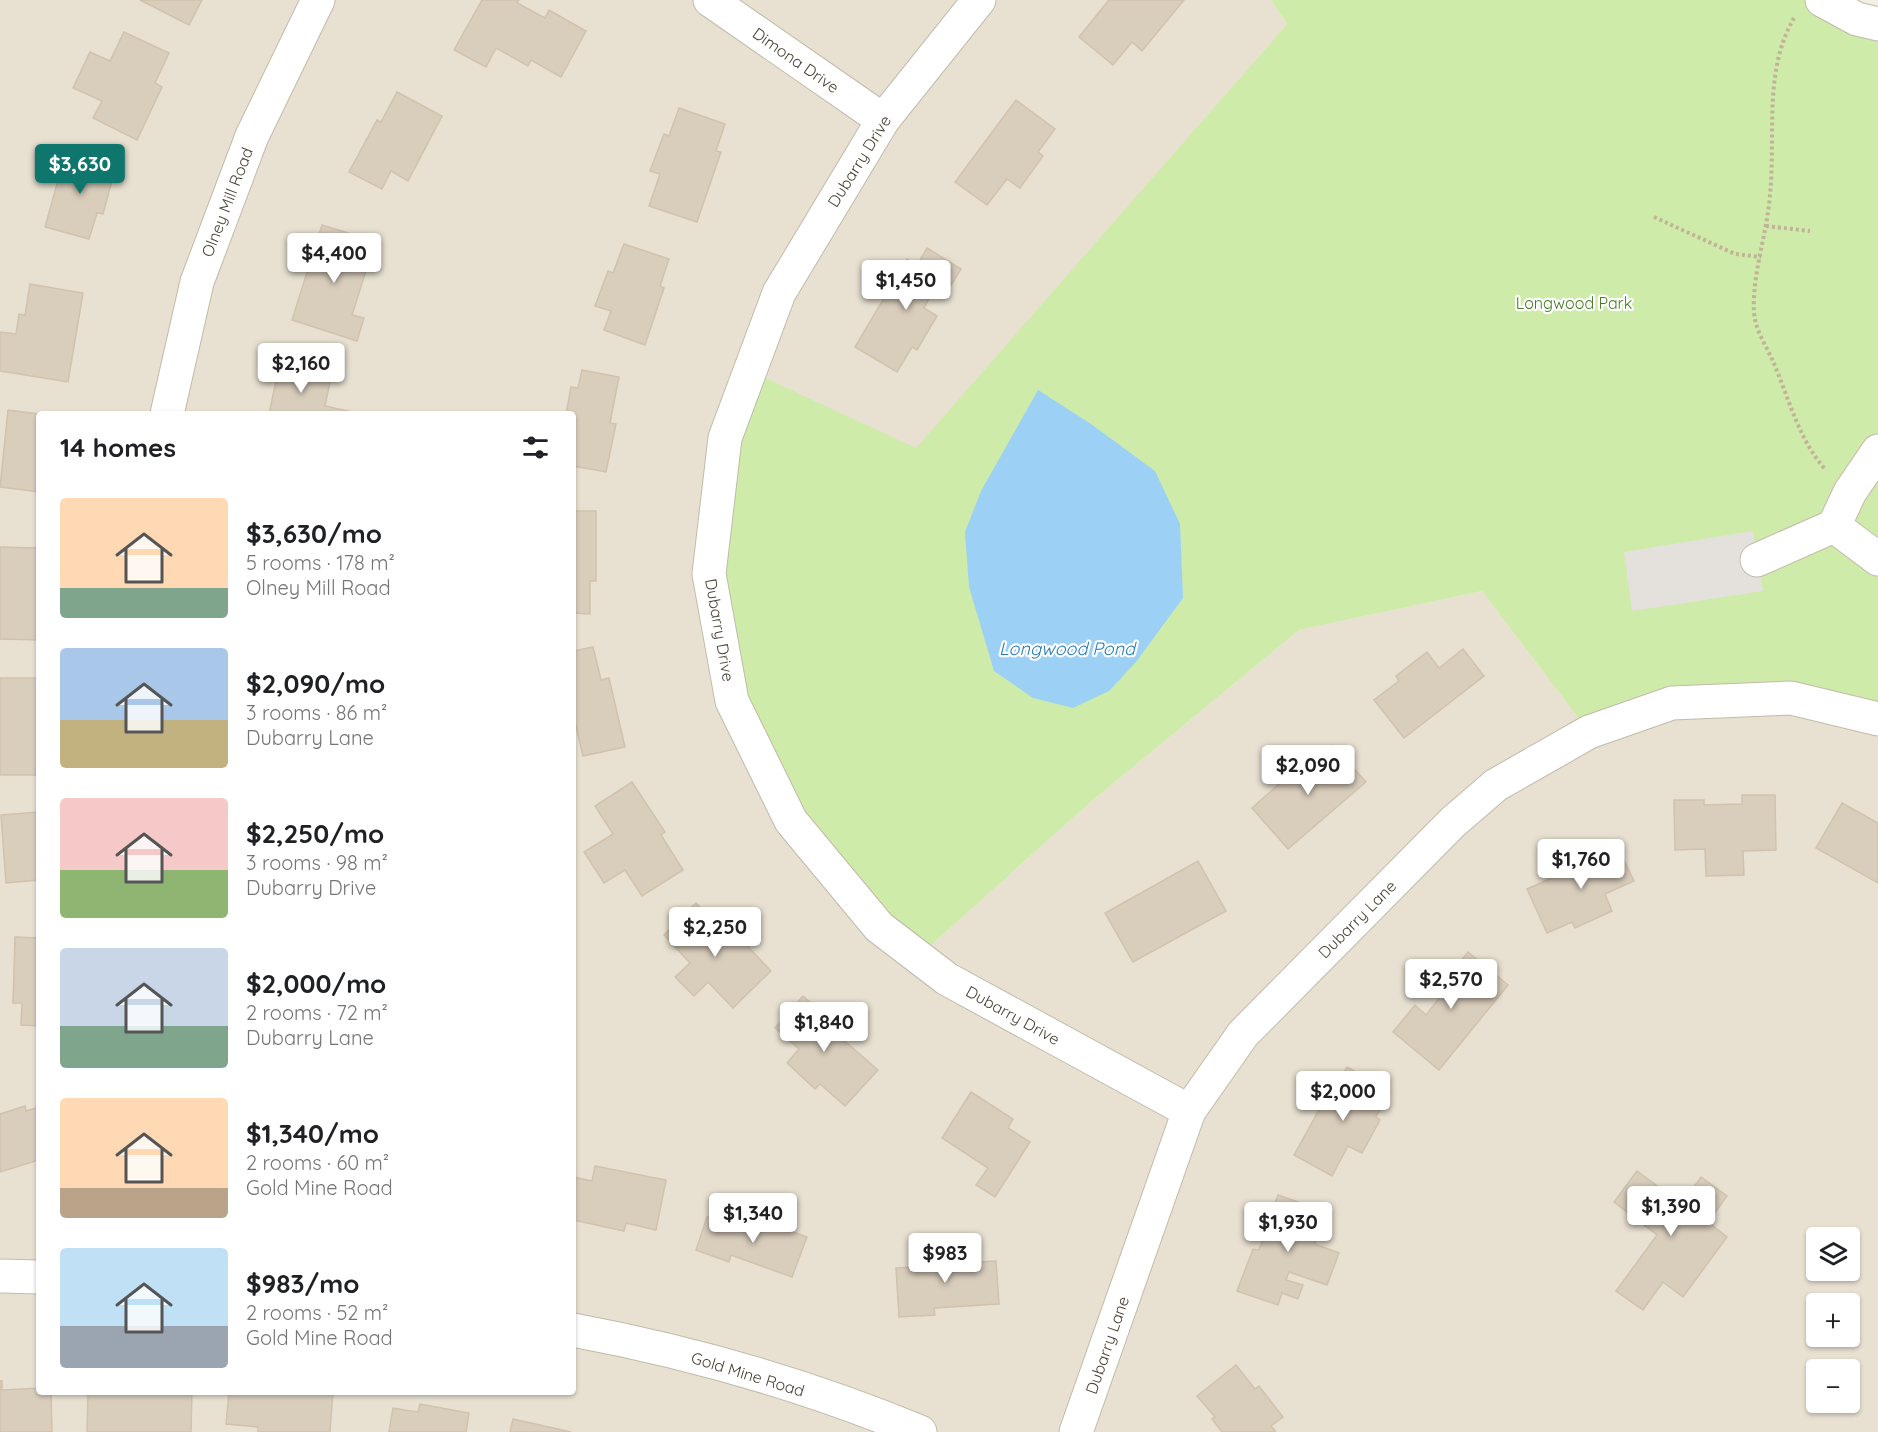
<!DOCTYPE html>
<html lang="en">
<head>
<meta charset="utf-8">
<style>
  :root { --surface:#fff; --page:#f2f2f2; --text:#202124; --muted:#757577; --accent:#0f766e }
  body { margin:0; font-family:Quicksand,sans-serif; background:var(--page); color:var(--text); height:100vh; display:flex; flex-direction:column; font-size:22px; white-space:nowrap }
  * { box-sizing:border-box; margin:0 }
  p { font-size:20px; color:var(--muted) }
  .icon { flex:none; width:33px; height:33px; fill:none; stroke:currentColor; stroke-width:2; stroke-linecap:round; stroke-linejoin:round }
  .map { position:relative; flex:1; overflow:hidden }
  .sheet { position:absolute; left:36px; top:411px; width:540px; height:984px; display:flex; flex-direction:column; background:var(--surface); border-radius:6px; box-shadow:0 2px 4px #0004 }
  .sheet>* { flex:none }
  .tools { position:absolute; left:1806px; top:1227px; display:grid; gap:12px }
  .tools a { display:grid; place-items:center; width:54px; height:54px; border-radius:6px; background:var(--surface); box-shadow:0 2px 4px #0004; font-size:30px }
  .price { position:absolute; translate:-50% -51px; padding:0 14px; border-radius:6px; background:#fff; color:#222; font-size:20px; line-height:39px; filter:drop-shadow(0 2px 3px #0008) }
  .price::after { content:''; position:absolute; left:50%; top:36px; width:18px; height:14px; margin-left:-9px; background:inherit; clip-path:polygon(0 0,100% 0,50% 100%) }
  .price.on { background:var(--accent); color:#fff }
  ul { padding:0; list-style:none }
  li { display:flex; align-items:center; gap:18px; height:150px; padding:0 24px }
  li span { display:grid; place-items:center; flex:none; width:168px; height:120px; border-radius:6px; color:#555 }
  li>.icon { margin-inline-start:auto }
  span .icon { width:72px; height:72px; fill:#fffc; stroke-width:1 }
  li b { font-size:26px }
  h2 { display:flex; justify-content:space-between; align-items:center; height:72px; padding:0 24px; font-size:26px }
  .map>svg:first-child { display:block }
  .residential { fill:#e8e1d2; fill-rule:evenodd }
  .green { fill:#ceebaa }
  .parking { fill:#e4e1dd }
  .water { fill:#9cd1f5 }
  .building { fill:#d9cdbc; stroke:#d1c2ac; stroke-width:1.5 }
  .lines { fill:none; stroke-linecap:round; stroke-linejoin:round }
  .minor-casing { stroke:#c2baa9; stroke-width:35 }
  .path { stroke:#c2b397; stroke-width:4; stroke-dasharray:3 3; stroke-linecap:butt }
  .minor { stroke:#fff; stroke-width:33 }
  .labels { text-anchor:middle; stroke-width:4.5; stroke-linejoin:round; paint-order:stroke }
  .street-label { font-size:16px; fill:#463f34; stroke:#fff }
  .park-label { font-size:16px; fill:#457b23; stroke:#fff }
  .water-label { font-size:18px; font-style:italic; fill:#267bb9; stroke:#fff }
</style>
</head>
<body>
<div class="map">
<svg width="1878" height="1432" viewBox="0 0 1878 1432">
  <rect width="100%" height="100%" fill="#f3efe4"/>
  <path class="residential" d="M0,0H1271L1287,24L916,449L750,372L918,957L1087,805L1299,630L1482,591L1589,732L1672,703L1878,719V1432H0ZM39,414H573V1392H39ZM1816,1238H1850V1270H1816ZM1816,1304H1850V1336H1816ZM1816,1370H1850V1402H1816Z"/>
  <path class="green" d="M1271,0H1822L1878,24V719L1791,698L1589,732L1482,591L1299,630L1087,805L918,957L879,927L732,701L709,574L750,371L916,448L1287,24Z"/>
  <path class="parking" d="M1753,531L1763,591L1632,611L1624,552Z"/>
  <path class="water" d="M1038,390L1091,424L1155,471L1180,524L1183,598L1136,662L1109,691L1073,708L1033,698L994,671L969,587L965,532L981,491Z"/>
  <g class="building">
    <path d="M140,0H202L189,25Z"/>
    <path d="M482,0H519L517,3L545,18L549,10L586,31L561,77L531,60L528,66L496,48L486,67L454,50Z"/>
    <path d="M1109,0H1184L1142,51L1132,42L1113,65L1079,37Z"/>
    <path d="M124,32L169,53L155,83L162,87L137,140L93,118L102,101L73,88L90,52L110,61Z"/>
    <path d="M397,92L442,116L408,181L391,171L382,189L349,172L377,120L381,122Z"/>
    <path d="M1016,100L1055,129L1038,152L1043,156L1020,188L1007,179L987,205L955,182Z"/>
    <path d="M679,108L725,124L716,151L721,152L697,222L649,206L660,174L650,171L664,134L669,136Z"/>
    <path d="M66,152L116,166L103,214L97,213L89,239L45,227Z"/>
    <path d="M322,225L371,240L362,269L366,271L352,315L364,318L357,341L292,320Z"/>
    <path d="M624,244L669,259L660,286L664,288L645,345L604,330L611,311L595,306L608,271L613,273Z"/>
    <path d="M927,248L961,269L951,285L940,279L924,308L937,316L917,350L912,347L897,372L855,347L907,259L917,265Z"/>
    <path d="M30,284L83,293L68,382L0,371V332L16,334L19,314L25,315Z"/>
    <path d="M279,366L331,377L325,406L348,411L347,414H269Z"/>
    <path d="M582,370L619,377L610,423L616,424L606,472L573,466V414H566L571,387L578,388Z"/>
    <path d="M8,410L39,414V492L0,487Z"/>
    <path d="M573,511H596V581H590V614L573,613Z"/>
    <path d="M0,547L38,548L39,640L0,639Z"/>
    <path d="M593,647L601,680L609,678L625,747L583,756L576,726L573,727V651Z"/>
    <path d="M1463,649L1484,676L1404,738L1374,700L1399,681L1396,676L1427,652L1439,668Z"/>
    <path d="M0,678H39L36,775H0Z"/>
    <path d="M1333,745L1366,782L1288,849L1252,808L1306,760L1311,765Z"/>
    <path d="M632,782L665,832L661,835L683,870L642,896L625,870L604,883L584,852L613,834L595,806Z"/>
    <path d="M1742,795H1775L1776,850L1743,851L1744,875L1706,876L1705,849L1675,850L1674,800H1704V805L1742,804Z"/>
    <path d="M1842,803L1878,823V883L1816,848Z"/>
    <path d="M39,812V880L6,883L1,815Z"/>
    <path d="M1616,844L1634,881L1605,894L1612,911L1575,928L1572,922L1547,933L1527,889L1552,878L1551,874Z"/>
    <path d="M1198,861L1226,911L1133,962L1105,913Z"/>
    <path d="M696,903L730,938L735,933L771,971L733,1008L708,982L694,996L675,977L690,963L664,935Z"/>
    <path d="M15,937L39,938V1026L21,1025L22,1003H13Z"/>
    <path d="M1468,952L1508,985L1439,1070L1393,1032L1415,1005L1426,1015L1440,997L1426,986L1440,969L1449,976Z"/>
    <path d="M803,996L829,1019L825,1024L878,1070L845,1106L820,1084L815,1089L787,1063L799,1049L775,1028Z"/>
    <path d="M1347,1067L1390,1091L1376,1117L1380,1120L1362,1153L1348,1146L1332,1176L1294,1155L1329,1092L1333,1094Z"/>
    <path d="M971,1092L1013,1119L1008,1128L1030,1142L995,1197L976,1185L988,1168L942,1138Z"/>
    <path d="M25,1106L26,1111L39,1107V1160L0,1172V1114Z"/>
    <path d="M595,1166L666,1180L656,1230L626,1223L624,1231L573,1220V1177L592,1181Z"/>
    <path d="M1637,1171L1682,1204L1701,1177L1727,1196L1708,1222L1727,1237L1683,1297L1663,1282L1643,1310L1616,1291L1657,1235L1614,1202Z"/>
    <path d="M1278,1195L1326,1212L1315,1244L1339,1253L1327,1285L1289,1272L1286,1280L1303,1285L1298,1299L1282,1293L1278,1305L1237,1291L1253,1249L1259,1250Z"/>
    <path d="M744,1214L807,1237L792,1277L731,1255L729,1262L696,1250L707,1217L739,1228Z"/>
    <path d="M956,1244L957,1263L996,1261L999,1304L934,1308L935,1315L899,1317L896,1268L927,1266L926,1247Z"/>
    <path d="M1236,1365L1255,1389L1259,1386L1283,1417L1271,1426L1276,1432H1222L1212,1419L1215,1417L1197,1396Z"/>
    <path d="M0,1381H2V1390L39,1388V1392H51L52,1432H0Z"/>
    <path d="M88,1392H192L191,1432H87Z"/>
    <path d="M229,1392H333L330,1432H258V1427L226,1424Z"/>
    <path d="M420,1404L469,1413L466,1432H389L393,1408L418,1412Z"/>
    <path d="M513,1419L571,1432H510Z"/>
  </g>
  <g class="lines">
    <defs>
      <g id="minor">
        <path d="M710,0L883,120"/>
        <path d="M979,0L883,120L779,293L725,438L709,574L732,701L791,821L879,927L947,979L1189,1111"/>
        <path d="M1822,0L1857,19L1878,24"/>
        <path d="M167,414L197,282L252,136L318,0"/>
        <path d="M1834,526L1850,492L1878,451"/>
        <path d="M1757,560L1834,526L1878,559"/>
        <path d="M0,1276L39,1277"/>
        <path d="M573,1330C691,1352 809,1386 920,1432"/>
        <path d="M1076,1432L1189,1111L1243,1034L1453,822L1496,785L1589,732L1672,703L1791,698L1878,719"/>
      </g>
    </defs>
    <use href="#minor" class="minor-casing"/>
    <g class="path">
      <path d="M1794,18C1763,72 1776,135 1770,195C1767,234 1752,274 1754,312C1755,329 1765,344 1772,359C1788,395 1798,439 1825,469"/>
      <path d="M1654,217L1735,254L1761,257"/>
      <path d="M1766,226L1810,231"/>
    </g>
    <use href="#minor" class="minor"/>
  </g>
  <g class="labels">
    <g class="street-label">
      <text transform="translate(796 60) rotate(35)" y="6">Dimona Drive</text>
      <text transform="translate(859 161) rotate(-58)" y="6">Dubarry Drive</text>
      <text transform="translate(227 202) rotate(-69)" y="6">Olney Mill Road</text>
      <text transform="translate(720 630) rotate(80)" y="6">Dubarry Drive</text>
      <text transform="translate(1357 919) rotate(-45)" y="6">Dubarry Lane</text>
      <text transform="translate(1013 1015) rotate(29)" y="6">Dubarry Drive</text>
      <text transform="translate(1107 1345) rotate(-71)" y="6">Dubarry Lane</text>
      <text transform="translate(748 1374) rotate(17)" y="6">Gold Mine Road</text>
    </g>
    <g class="park-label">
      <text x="1574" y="309">Longwood Park</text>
    </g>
    <g class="water-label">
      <text x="1067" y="655">Longwood Pond</text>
    </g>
  </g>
</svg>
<div class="tools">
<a><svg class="icon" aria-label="layers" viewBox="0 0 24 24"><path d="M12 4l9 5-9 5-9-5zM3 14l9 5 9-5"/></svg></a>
<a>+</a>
<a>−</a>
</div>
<b class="price on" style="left:80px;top:195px">$3,630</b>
<b class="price" style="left:334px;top:284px">$4,400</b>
<b class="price" style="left:906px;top:311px">$1,450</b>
<b class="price" style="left:301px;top:394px">$2,160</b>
<b class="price" style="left:1308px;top:796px">$2,090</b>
<b class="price" style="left:1581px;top:890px">$1,760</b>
<b class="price" style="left:715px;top:958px">$2,250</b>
<b class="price" style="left:1451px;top:1010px">$2,570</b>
<b class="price" style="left:824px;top:1053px">$1,840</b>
<b class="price" style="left:1343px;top:1122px">$2,000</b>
<b class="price" style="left:1671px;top:1237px">$1,390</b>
<b class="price" style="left:753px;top:1244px">$1,340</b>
<b class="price" style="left:1288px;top:1253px">$1,930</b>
<b class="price" style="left:945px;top:1284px">$983</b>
<section class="sheet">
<h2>14 homes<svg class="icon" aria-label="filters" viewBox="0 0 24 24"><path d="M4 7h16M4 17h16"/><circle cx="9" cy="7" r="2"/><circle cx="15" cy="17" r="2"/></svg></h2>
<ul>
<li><span style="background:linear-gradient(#ffd9b3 75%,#7fa58c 0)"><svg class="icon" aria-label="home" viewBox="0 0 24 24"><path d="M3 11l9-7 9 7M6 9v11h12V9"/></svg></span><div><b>$3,630/mo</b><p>5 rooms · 178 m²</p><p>Olney Mill Road</p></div></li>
<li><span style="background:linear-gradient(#a9c7e8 60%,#c2b280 0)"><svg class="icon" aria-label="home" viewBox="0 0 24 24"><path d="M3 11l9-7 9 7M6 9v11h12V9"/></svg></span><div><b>$2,090/mo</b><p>3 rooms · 86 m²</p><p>Dubarry Lane</p></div></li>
<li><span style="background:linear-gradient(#f6c9c9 60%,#8fb573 0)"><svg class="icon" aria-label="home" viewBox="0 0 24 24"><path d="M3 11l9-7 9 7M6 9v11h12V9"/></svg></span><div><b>$2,250/mo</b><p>3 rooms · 98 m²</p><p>Dubarry Drive</p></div></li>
<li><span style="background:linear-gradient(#c9d6e8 65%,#7fa58c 0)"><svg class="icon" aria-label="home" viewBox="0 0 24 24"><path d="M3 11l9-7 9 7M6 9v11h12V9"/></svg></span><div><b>$2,000/mo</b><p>2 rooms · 72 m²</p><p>Dubarry Lane</p></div></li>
<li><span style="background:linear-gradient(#ffd9b3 75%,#b9a48a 0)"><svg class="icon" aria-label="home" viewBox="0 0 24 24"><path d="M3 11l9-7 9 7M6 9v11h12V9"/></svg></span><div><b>$1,340/mo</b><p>2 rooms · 60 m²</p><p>Gold Mine Road</p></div></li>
<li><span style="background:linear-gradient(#bfe0f5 65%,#9aa5b1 0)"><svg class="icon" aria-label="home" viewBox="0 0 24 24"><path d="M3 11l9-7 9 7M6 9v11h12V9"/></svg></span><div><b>$983/mo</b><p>2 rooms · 52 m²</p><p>Gold Mine Road</p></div></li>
</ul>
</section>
</div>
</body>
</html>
